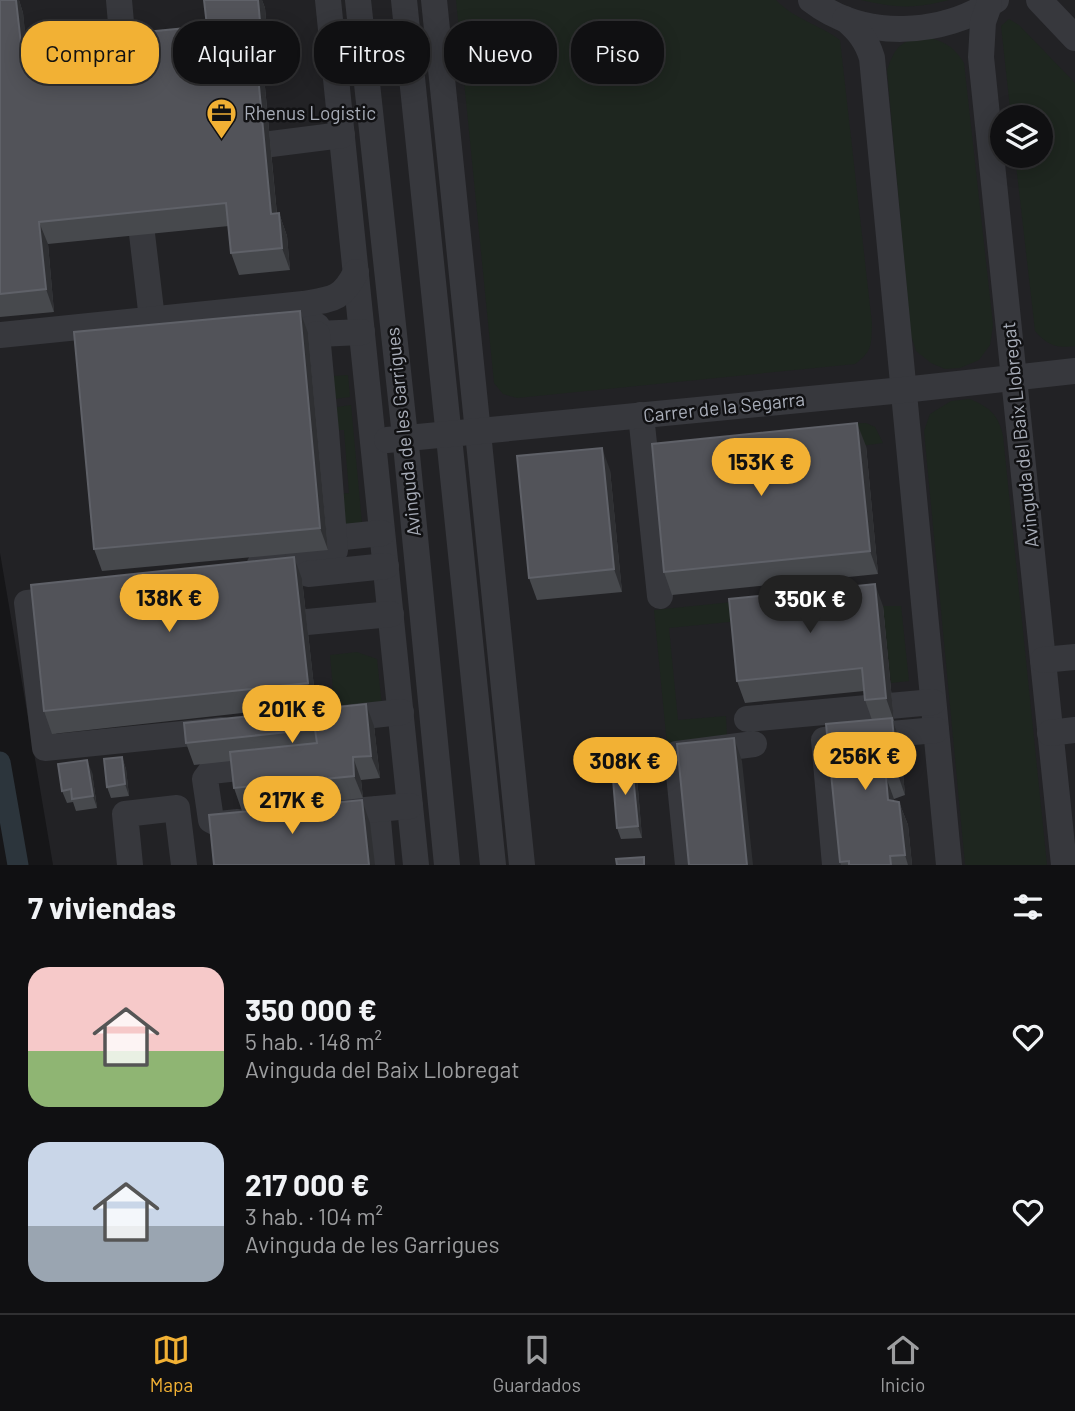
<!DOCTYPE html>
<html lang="es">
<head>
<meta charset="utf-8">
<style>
  :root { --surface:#101012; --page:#19191b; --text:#f1f3f6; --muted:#9c9d9f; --line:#303032; --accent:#f2b134 }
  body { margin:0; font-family:Barlow,sans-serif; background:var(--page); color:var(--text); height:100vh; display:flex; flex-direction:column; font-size:26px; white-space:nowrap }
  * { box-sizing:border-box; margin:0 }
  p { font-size:23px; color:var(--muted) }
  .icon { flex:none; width:38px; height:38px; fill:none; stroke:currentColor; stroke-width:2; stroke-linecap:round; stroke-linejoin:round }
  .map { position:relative; height:865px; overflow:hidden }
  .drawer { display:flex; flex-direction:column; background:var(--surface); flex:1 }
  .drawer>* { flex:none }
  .top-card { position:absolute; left:21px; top:21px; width:700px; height:63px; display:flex; gap:14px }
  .tools { position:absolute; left:990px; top:105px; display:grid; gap:14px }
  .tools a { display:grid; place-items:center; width:63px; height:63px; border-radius:50%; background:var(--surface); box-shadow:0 4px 18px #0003,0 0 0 2px var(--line); font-size:35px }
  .price { position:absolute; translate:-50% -60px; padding:0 16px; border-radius:24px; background:var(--accent); color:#111; font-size:23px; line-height:46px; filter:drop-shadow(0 2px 4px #0008) }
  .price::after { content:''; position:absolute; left:50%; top:42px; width:21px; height:16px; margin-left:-10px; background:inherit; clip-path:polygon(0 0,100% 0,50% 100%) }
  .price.current { background:#222; color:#fff }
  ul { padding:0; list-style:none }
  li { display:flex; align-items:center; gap:21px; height:175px; padding:0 28px }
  li span { display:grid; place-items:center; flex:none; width:196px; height:140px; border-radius:21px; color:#555 }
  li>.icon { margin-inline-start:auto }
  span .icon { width:84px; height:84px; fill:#fffc; stroke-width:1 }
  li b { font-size:30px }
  h2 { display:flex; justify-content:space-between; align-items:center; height:84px; padding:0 28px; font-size:30px }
  .tag { padding:0 24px; border-radius:28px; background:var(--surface); box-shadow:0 4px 18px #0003,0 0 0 2px var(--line); font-size:24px; line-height:63px }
  .tag.current { background:var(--accent); color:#111 }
  .dock { display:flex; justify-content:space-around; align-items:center; height:98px; border-top:2px solid var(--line); background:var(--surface); font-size:19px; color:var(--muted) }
  .dock a { display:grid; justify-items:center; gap:4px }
  .dock .current { color:var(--accent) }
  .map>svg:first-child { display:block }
  .built { fill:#222225; fill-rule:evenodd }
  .green { fill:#1e261f }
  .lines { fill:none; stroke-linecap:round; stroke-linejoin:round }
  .canal { stroke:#2c353c; stroke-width:21 }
  .minor { stroke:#37383d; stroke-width:26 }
  .wall { fill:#47494d }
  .shaded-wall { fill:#2f3033 }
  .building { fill:#525359; stroke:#5f6168; stroke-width:2 }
  .labels { text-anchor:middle; stroke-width:5; stroke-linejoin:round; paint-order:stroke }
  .poi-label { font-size:19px; fill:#a8adb8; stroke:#111113; text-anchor:start }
  .street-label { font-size:19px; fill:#a8adb8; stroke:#111113 }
</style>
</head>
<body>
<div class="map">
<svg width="1075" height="865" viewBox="0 0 1075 865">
  <rect width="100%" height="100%" fill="#161618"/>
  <path class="built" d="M0,0H1075V865H53L0,553ZM1003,117H1041V156H1003Z"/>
  <g class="green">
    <path d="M456,0H776C794,19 820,25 840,40L872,324C871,344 873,351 855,364L517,398L503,394L494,383Z"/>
    <path d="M861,0H949C914,9 896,8 861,0Z"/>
    <path d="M1009,19L1019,25L1075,83V346C1056,348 1048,346 1035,331L1015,156H1041V117H1011L1001,26Z"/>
    <path d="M922,36C943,41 953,45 964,63L993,325L990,345L979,360L960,368L945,369L931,363L916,351L911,335L887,70C895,47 899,43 922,36Z"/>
    <path d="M348,375L350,397L334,399L333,376Z"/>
    <path d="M970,399C990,408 998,414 1003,436L1047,865H966L965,864L924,431L930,414L951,401Z"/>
    <path d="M351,405L362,523L347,525L340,520L338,494L349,493L344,430H332L337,407Z"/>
    <path d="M866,423L875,427L883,443L845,448L842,424Z"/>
    <path d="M849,590L850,610L669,628L678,720L726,716L727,739L667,745L654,610Z"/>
    <path d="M883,606H901L909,681L891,683Z"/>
    <path d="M357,652L377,659L382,707L335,712L330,655Z"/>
  </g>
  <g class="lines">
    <path class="canal" d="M0,762L18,865"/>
    <g class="minor">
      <path d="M119,0L124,57"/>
      <path d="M328,0L416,865"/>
      <path d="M358,0L407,455L447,865"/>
      <path d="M404,0L493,865"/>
      <path d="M434,0L522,865"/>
      <path d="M811,0C864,41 943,36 996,0"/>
      <path d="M1039,0L1075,38"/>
      <path d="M989,5L983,22L981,57L1064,865"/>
      <path d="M845,19C859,31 867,41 872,58L949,865"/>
      <path d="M271,144L342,135"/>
      <path d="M142,234L152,319"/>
      <path d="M309,321L317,326V334L362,332"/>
      <path d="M0,335L303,304C332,299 342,300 356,272"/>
      <path d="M641,415L660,596"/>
      <path d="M387,440L903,390L1075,371"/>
      <path d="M334,538L382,533"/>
      <path d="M260,564L330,557L335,551L326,431L317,334"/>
      <path d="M308,574L386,566"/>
      <path d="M68,599L27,603L45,748L222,730"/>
      <path d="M307,622L391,614"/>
      <path d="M1043,660L1075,657"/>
      <path d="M336,719L401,712"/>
      <path d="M747,719L933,702"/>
      <path d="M1050,733L1075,730"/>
      <path d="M377,809L382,865"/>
      <path d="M332,813L410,806"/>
      <path d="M238,822L219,824L211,820L205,779L211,771L268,765"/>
      <path d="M130,865L125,814L177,808L184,865"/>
      <path d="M688,865L677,754L754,744"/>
      <path d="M835,865L824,740L936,730"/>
    </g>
  </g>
  <g class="wall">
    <path d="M0,0H19L23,13L26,44L207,26L204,0H262L265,8L269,55H262L277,214L279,213L287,236L290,270L239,275L231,253L229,226L48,244L54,312L0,317Z"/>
    <path d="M308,333L328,550L102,571L94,549Z"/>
    <path d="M866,446L878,574L672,595L664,572Z"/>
    <path d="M610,470L622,592L537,600L529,578Z"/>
    <path d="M302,579L316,705L52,734L44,711Z"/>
    <path d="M883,606L894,721H893L900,740L905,795L894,799V801L899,802L908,825L912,865H841L840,862L872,720L865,700L864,691L745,703L737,681Z"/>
    <path d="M184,723L374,726L380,778L361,780L363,798L242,811L234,788L231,761L194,765L186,743Z"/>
    <path d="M122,757L126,769L129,796L111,798L107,787Z"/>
    <path d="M632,765L637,777L642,838L621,839L617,828Z"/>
    <path d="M92,772L97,808L76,811L73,802L67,803L62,791Z"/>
  </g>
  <g class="shaded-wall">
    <path d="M16,0H19L23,13L29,67L21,44Z"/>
    <path d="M258,0H262L265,8L269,55L261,32Z"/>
    <path d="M254,33L262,55L279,237L271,214Z"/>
    <path d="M279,213L287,236L290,270L282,248Z"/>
    <path d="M39,222L48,244L54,312L46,289Z"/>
    <path d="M300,311L308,333L328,550L320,528Z"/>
    <path d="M857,423L866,446L878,574L870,551Z"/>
    <path d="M602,448L610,470L622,592L614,569Z"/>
    <path d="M294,557L302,579L316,705L308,683Z"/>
    <path d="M875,584L883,606L894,721L886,698Z"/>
    <path d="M366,704L374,726L380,778L371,756Z"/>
    <path d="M892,718L900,740L905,795L897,772Z"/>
    <path d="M734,738L742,761L753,865H747Z"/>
    <path d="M122,757L126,769L129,796L125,784Z"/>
    <path d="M353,757L361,780L363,798L354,776Z"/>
    <path d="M87,760L92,772L97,808L93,796Z"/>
    <path d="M632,765L637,777L642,838L638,826Z"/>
    <path d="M886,777L894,799L896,822L888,800Z"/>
    <path d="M362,800L370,823L375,865H369Z"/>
    <path d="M899,802L908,825L912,865H908L905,855Z"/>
  </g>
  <g class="building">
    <path d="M0,0H16L21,44L207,26L204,0H258L261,32L254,33L271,214L279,213L282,248L231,253L226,203L39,222L46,289L0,294Z"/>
    <path d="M300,311L320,528L94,549L74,332Z"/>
    <path d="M857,423L870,551L664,572L652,444Z"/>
    <path d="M602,448L614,569L529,578L517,456Z"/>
    <path d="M294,557L308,683L44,711L31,585Z"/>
    <path d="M875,584L886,698L865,700L862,668L737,681L729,599Z"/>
    <path d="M366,704L371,756L353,757L354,776L234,788L230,752L317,743L315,729L186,743L184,723Z"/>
    <path d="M892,718L897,772L886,777L888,800L899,802L905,855L890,856L891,865H849V861L840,862L826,724Z"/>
    <path d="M734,738L747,865H689L677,744Z"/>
    <path d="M122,757L125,784L107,787L104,759Z"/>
    <path d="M87,760L93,796L72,799L71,789L62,791L58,764Z"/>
    <path d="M632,765L638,826L617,828L612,767Z"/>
    <path d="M362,800L369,865H214L209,815Z"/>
    <path d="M644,857V865H617L616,859Z"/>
  </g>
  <defs>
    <symbol id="office-pin" viewBox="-11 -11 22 30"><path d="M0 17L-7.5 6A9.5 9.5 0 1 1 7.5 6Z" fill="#f2b134" stroke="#111113"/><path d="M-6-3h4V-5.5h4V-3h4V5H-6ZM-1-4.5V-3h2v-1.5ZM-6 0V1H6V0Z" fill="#111"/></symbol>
  </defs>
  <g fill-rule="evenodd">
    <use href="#office-pin" x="204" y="96" width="35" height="47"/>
  </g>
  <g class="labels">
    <g class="poi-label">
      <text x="244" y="120">Rhenus Logistic</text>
    </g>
    <g class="street-label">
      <text transform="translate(724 407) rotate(-6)" y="7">Carrer de la Segarra</text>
      <text transform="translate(403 432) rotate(-96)" y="7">Avinguda de les Garrigues</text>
      <text transform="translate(1020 435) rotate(-96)" y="7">Avinguda del Baix Llobregat</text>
    </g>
  </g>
</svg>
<div class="tools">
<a><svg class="icon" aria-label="layers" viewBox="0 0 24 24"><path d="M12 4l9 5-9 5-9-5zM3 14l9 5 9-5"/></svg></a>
</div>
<b class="price" style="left:761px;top:498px">153K €</b>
<b class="price" style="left:169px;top:634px">138K €</b>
<b class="price current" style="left:810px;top:635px">350K €</b>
<b class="price" style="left:292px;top:745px">201K €</b>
<b class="price" style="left:865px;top:792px">256K €</b>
<b class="price" style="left:625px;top:797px">308K €</b>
<b class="price" style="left:292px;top:836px">217K €</b>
<div class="top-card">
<a class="tag current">Comprar</a>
<a class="tag">Alquilar</a>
<a class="tag">Filtros</a>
<a class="tag">Nuevo</a>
<a class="tag">Piso</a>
</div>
</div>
<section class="drawer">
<h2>7 viviendas<svg class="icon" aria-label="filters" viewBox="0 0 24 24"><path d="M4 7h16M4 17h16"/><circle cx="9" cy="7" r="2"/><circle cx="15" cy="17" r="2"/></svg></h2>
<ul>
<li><span style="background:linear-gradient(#f6c9c9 60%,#8fb573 0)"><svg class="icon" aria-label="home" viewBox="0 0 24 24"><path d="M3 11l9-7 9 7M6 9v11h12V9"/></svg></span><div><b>350 000 €</b><p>5 hab. · 148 m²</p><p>Avinguda del Baix Llobregat</p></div><svg class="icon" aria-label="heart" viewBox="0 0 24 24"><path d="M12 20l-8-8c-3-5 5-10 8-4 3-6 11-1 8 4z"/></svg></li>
<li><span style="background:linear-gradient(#c9d6e8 60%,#9aa5b1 0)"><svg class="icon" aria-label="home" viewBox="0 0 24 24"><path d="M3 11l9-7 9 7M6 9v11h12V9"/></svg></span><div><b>217 000 €</b><p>3 hab. · 104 m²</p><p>Avinguda de les Garrigues</p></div><svg class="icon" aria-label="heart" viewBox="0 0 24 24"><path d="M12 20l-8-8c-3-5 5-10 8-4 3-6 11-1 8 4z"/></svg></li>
</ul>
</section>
<nav class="dock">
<a class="current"><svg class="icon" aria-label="map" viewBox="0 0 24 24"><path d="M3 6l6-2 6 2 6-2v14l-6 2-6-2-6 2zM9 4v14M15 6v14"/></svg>Mapa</a>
<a><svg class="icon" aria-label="saved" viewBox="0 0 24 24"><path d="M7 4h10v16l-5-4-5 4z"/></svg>Guardados</a>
<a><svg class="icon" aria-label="home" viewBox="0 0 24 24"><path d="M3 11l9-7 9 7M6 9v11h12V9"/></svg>Inicio</a>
</nav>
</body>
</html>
